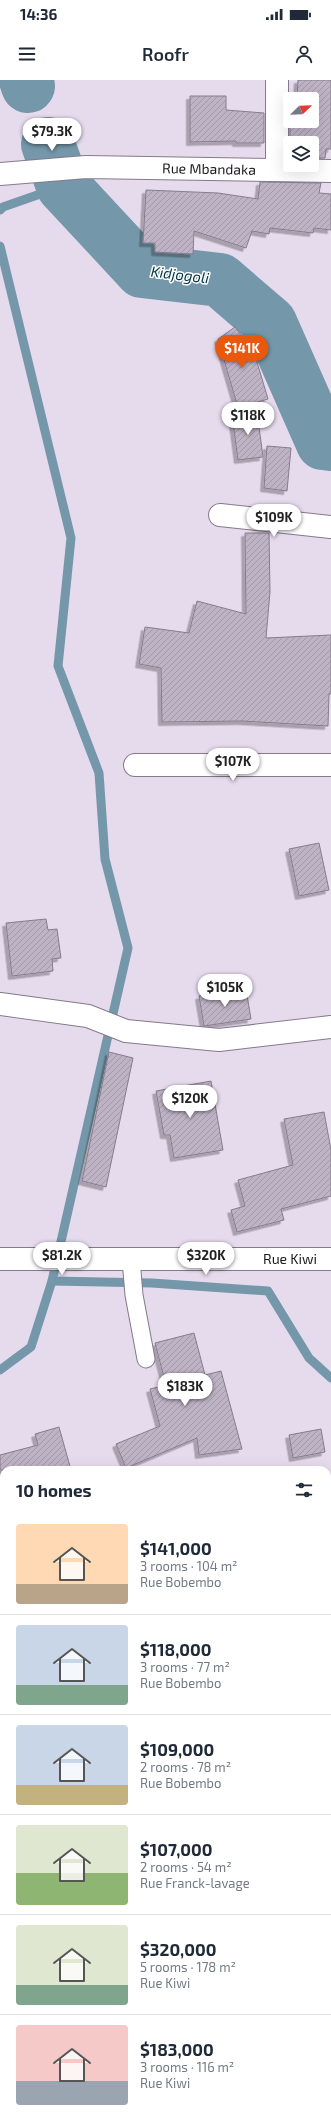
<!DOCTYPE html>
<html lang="en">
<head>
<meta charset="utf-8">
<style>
  :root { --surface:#fff; --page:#f6f6f7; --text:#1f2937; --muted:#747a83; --line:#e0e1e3; --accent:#ea580c }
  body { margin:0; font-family:"Exo 2",sans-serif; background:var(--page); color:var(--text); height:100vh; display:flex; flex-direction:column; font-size:15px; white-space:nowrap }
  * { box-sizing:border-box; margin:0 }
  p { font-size:13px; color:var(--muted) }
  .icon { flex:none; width:22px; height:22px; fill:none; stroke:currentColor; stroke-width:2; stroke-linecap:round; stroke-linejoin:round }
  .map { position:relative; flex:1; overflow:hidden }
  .details { position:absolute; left:0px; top:1386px; width:331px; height:656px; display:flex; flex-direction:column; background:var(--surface); border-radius:12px 12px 0 0; box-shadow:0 4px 16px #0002 }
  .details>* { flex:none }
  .needle { width:26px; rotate:67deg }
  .tools { position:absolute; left:283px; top:12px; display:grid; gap:8px }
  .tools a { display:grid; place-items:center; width:36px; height:36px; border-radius:4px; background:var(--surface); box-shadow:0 4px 16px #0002; font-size:20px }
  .price { position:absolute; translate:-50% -34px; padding:0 9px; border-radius:14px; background:#fff; color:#222; font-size:13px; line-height:26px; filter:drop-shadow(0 1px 2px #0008) }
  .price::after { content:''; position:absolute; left:50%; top:24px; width:12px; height:9px; margin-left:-6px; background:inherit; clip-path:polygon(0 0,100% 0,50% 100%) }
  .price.current { background:var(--accent); color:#fff }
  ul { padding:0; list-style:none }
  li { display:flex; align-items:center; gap:12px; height:100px; padding:0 16px }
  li+li { border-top:1px solid var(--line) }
  li span { display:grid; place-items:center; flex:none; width:112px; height:80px; border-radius:4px; color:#555 }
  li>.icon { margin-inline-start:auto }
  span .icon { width:48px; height:48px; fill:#fffc; stroke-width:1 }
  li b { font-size:17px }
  h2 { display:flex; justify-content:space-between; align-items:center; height:48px; padding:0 16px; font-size:17px }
  .status { display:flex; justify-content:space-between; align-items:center; height:28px; padding:0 20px; background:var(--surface); direction:ltr }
  .status svg { height:11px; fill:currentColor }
  header { display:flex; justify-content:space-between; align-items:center; height:52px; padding:0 16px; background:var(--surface); font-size:18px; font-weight:600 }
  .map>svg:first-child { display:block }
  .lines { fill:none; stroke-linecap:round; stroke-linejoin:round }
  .stream { stroke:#7497a9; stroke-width:9 }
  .river { stroke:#7497a9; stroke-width:54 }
  .building { fill:url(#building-hatch); stroke:#867c8d; filter:url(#shadow) }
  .service-casing { stroke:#847a8b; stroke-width:19 }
  .minor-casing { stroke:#847a8b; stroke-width:24 }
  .tertiary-casing { stroke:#847a8b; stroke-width:24 }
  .service { stroke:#fff; stroke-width:17 }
  .minor { stroke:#fff; stroke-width:22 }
  .tertiary { stroke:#fff; stroke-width:22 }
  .labels { text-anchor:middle; stroke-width:3; stroke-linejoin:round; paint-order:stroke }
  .street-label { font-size:14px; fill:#1b171e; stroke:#fff }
  .water-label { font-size:15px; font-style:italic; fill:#003448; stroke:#fff }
</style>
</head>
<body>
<div class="status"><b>14:36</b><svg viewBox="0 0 49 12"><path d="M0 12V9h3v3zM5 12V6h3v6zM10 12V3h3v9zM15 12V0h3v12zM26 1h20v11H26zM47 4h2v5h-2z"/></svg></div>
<header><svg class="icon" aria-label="menu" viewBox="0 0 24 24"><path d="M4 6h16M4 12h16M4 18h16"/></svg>Roofr<svg class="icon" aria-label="person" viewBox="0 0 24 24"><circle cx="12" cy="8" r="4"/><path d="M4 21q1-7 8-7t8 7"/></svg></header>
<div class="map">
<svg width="331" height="2042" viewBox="0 0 331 2042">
  <defs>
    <pattern id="building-hatch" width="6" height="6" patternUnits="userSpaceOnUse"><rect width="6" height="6" fill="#beb3c5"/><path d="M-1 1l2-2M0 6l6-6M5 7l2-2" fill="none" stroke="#a399a9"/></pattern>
    <filter id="shadow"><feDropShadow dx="-3.5" dy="3.5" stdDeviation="0" flood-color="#0004"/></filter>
  </defs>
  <rect width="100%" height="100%" fill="#e6daed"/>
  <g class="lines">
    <g class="stream">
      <path d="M0,130L3,127L63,106"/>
      <path d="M0,166L71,458L58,586L99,693L105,779L128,868L52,1201L31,1267L0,1290"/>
      <path d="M52,1201L152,1203L268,1211L309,1278L331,1298"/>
    </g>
    <g class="river">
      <path d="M26,0L28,6"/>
      <path d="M48,64L63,106L142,191L220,200L270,243L323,363L331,364"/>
    </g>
  </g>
  <g class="building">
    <path d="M298,0H331V69H326L325,78H312V63H290V78V34V41H312V19H297Z"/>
    <path d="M190,16H226V30L264,33V63H236V61L190,62Z"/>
    <path d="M260,102L321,103L319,113L331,114V150L314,148L313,153L270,148L269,154L252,151L246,168L194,151L193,174L155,172V163H143L146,110L218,113L258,119Z"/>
    <path d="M235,247L254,272L268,319L238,328L218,259Z"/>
    <path d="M257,332L263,377L238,380L232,335Z"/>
    <path d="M267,366L291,368L287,411L264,408Z"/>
    <path d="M245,453H269L270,512L266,558L331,555V614H329L328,646L242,641L162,642L161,588L139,584L145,547L189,553L197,521L246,534Z"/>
    <path d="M319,763L329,810L299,816L289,769Z"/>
    <path d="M46,839L48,850L57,849L61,878L52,879L53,891L12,896L6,843Z"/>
    <path d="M246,909L251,939L204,946L199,916Z"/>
    <path d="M109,972L133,978L106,1107L82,1101Z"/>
    <path d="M211,1001L223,1070L174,1078L170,1055H164L156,1011Z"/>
    <path d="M324,1032L331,1070V1116L281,1129L284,1140L237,1152L231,1130L245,1126L238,1100L293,1085L284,1039Z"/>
    <path d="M194,1253L205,1295L221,1291L242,1369L199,1375L197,1358L126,1388L116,1364L160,1346L150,1309L166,1305L155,1263Z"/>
    <path d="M59,1347L71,1390H0V1375L38,1365L35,1354Z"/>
    <path d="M321,1349L325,1372L293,1378L289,1355Z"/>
  </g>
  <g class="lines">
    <defs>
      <path id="service" d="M131,1179L134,1215L146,1279"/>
      <g id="minor">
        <path d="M277,90V0"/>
        <path d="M220,435L331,447"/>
        <path d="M135,685H331"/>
        <path d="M0,924L88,936L126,951L219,960L331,947"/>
        <path d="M0,1179H331"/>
        <path d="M327,1590L331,1589"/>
        <path d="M0,1658L4,1657"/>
        <path d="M327,1868L331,1867"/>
        <path d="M0,1939L4,1938"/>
        <path d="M264,2038L265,2042"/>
      </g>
      <path id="tertiary" d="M0,94L86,87L331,91"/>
    </defs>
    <use href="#service" class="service-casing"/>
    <use href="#minor" class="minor-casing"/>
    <use href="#tertiary" class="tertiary-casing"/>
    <use href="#service" class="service"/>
    <use href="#minor" class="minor"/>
    <use href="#tertiary" class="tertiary"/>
  </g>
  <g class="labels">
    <g class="street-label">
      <text transform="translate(209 89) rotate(1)" y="5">Rue Mbandaka</text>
      <text x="290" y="1184">Rue Kiwi</text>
    </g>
    <g class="water-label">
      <text transform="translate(180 195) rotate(7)" y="5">Kidjogoli</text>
    </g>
  </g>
</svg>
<div class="tools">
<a><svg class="needle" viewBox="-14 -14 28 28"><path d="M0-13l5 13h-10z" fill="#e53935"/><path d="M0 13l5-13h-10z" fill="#747a83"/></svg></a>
<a><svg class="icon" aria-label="layers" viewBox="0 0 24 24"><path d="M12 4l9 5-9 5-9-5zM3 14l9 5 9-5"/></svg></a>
</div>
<b class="price" style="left:52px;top:72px">$79.3K</b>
<b class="price current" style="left:242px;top:289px">$141K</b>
<b class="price" style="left:248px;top:356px">$118K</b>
<b class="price" style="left:274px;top:458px">$109K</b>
<b class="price" style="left:233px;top:702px">$107K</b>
<b class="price" style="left:225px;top:928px">$105K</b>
<b class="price" style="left:190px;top:1039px">$120K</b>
<b class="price" style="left:62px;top:1196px">$81.2K</b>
<b class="price" style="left:206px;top:1196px">$320K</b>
<b class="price" style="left:185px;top:1327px">$183K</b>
<section class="details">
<h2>10 homes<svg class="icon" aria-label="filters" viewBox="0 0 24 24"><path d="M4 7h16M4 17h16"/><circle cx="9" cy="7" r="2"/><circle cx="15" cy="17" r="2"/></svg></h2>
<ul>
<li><span style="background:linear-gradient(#ffd9b3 75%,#b9a48a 0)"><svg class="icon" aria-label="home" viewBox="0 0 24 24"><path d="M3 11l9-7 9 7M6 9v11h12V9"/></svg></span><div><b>$141,000</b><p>3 rooms · 104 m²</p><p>Rue Bobembo</p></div></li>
<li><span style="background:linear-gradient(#c9d6e8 75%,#7fa58c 0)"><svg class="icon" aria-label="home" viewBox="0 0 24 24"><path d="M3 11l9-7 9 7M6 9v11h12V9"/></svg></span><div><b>$118,000</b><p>3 rooms · 77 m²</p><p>Rue Bobembo</p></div></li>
<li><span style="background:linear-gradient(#c9d6e8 75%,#c2b280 0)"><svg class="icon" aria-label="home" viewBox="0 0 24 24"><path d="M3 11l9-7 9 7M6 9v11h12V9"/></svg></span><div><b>$109,000</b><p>2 rooms · 78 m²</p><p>Rue Bobembo</p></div></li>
<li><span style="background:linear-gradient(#dfe7d0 60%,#8fb573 0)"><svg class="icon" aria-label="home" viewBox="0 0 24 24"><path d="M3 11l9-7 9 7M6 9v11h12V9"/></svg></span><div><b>$107,000</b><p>2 rooms · 54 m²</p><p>Rue Franck-lavage</p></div></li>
<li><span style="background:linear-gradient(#dfe7d0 75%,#7fa58c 0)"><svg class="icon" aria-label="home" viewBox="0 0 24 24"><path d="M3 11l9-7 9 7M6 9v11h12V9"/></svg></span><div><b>$320,000</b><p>5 rooms · 178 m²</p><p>Rue Kiwi</p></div></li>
<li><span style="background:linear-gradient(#f6c9c9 70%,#9aa5b1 0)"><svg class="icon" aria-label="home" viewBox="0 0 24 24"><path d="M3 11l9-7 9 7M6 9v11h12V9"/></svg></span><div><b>$183,000</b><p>3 rooms · 116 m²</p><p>Rue Kiwi</p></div></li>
</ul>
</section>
</div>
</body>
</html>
